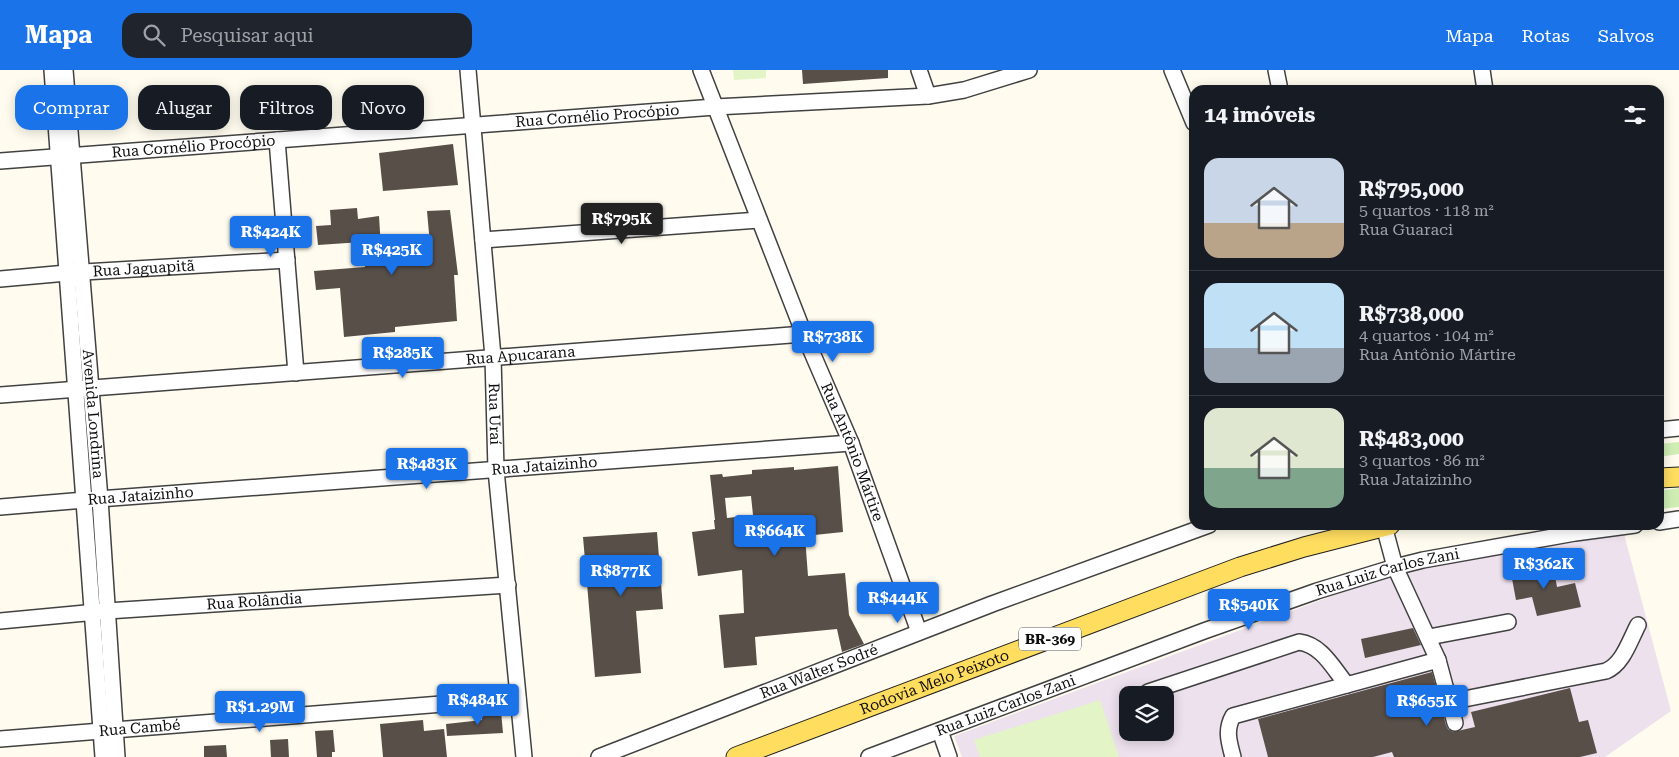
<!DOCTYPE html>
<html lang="pt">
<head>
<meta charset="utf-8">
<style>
  :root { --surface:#171b24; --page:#20242c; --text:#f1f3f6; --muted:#9ea1a6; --line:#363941; --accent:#1a73e8 }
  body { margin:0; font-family:"Roboto Serif",serif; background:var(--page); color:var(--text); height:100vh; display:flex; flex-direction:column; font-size:19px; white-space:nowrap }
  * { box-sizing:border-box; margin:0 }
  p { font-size:16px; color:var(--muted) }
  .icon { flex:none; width:28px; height:28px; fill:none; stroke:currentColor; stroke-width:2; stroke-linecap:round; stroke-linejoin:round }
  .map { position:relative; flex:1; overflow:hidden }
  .details { position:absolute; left:1189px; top:15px; width:475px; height:445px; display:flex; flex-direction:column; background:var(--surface); border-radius:15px; box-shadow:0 2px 12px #0003 }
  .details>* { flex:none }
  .hud { position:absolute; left:15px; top:15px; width:475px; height:45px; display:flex; gap:10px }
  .controls { position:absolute; left:1119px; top:616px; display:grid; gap:10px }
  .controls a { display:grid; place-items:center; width:55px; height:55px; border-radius:10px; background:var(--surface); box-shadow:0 2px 12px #0003; font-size:25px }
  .price { position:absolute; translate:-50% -42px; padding:0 11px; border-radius:5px; background:var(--accent); color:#fff; font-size:16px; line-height:32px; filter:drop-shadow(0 1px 2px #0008) }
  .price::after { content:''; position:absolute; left:50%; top:30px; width:15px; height:11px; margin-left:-8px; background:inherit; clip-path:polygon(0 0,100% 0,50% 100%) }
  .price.active { background:#222; color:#fff }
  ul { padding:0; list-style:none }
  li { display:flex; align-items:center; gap:15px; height:125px; padding:0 15px }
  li+li { border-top:1px solid var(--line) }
  li span { display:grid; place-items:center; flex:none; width:140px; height:100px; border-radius:15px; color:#555 }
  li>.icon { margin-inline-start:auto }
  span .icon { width:60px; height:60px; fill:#fffc; stroke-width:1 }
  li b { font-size:21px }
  h2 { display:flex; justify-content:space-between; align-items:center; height:60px; padding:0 15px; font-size:21px }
  .chip { padding:0 18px; border-radius:15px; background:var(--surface); box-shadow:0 2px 12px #0003; font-size:18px; line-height:45px }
  .chip.active { background:var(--accent); color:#fff }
  header { display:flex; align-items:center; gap:30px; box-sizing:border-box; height:70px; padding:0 25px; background:var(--accent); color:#fff }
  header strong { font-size:24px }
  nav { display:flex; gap:28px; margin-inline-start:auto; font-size:18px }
  .search { width:350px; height:45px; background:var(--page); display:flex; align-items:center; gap:12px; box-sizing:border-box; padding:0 18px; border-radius:15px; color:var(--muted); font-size:19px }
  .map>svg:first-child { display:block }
  .industrial { fill:#ede1ed; fill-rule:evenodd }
  .green { fill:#d0eeb4 }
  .pitch { fill:#e3f4c7 }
  .building { fill:#584f49; fill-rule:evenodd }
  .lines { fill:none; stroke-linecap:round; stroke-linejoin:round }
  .minor-casing { stroke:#414141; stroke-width:18 }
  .major-casing { stroke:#1f1f1f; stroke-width:21 }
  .minor { stroke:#fff; stroke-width:15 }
  .major { stroke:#ffdd5f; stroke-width:19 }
  .labels { text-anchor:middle; stroke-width:5; stroke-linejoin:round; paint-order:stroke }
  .shield { fill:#fff; stroke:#565656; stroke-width:1 }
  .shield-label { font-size:14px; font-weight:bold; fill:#0e0e0e }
  .street-label { font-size:15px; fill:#0e0e0e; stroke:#fff }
</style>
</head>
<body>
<header>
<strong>Mapa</strong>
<div class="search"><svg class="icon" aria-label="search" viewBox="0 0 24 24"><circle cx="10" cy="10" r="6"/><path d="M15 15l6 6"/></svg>Pesquisar aqui</div>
<nav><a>Mapa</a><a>Rotas</a><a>Salvos</a></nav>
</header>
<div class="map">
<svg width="1679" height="687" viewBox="0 0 1679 687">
  <rect width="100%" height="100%" fill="#fffcef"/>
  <path class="industrial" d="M1624,464L1671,641L1605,687H962L954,666L1375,510L1419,498ZM1128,625H1165V662H1128Z"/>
  <g class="green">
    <path d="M1679,372V384L1659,387V374Z"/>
    <path d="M1679,418V437L1659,439V421Z"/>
  </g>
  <g class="pitch">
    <path d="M733,0H766V8L734,10Z"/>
    <path d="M1100,630L1119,687H980L974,670Z"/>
  </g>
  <g class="building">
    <path d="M802,0H888V8L803,14Z"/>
    <path d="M453,74L458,115L383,121L379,83Z"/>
    <path d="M357,138L358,149L379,146L381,178L430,175L427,141L450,140L458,205H454L457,251L395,257V262L344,267L340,218L316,220L314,201L365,197L362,172L318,175L316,156L331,155L330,140Z"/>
    <path d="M838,396L843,462L805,466L808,506L845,503L849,545L864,574L842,582L837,559L755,567L757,595L724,598L719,545L744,543L742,500L698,506L692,462L715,459L714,450H715L710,405L722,404L723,407L752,404V400L767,399L794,397V400ZM751,426L753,445L727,448L725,428Z"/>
    <path d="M657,462L663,539L636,541L641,603L595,607L583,467Z"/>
    <path d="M1539,493L1541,504L1554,501L1557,517L1575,513L1581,537L1537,546L1532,527L1516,530L1510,498Z"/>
    <path d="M1413,558L1421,575L1365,588L1361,569Z"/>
    <path d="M1432,602L1446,655L1448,659L1453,662L1475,657L1471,642L1570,618L1579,652L1588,650L1597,683L1580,687H1394L1392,682L1373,687H1268L1258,649Z"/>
    <path d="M501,641L503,663L447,666L446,654L482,650L480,642Z"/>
    <path d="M423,650L424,661L444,659L447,687H383L380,654Z"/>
    <path d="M333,660L335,682H332V687H317L315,661Z"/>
    <path d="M288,669L289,687H271L270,670Z"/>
    <path d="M226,675L227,687H204V676Z"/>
  </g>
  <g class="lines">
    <defs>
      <g id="minor">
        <path d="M52,0L103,687"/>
        <path id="s1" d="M65,0L100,429L117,687"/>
        <path id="s2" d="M468,0L493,287L496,400L524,687"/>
        <path id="s3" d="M701,0L804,264L851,373L919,562"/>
        <path d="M919,0L928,26"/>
        <path d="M1172,0L1194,53"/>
        <path d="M1276,0L1280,20"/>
        <path d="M1482,0L1485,20"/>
        <path d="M277,70L296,303"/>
        <path id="s4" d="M0,91L715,37L928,26L964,20L1029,0"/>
        <path d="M483,170L759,150"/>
        <path id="s5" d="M0,209L67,203L287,190"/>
        <path id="s6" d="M0,325L804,264"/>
        <path d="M1659,360L1679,358"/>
        <path id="s7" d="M0,437L85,430L851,373"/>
        <path d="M1659,452L1679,449"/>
        <path d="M1384,456L1395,497L1438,590L1455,653"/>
        <path id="s8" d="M0,551L107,541L508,515"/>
        <path d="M1429,567L1508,552"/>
        <path d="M1148,622L1299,572C1322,575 1333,598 1347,615"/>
        <path d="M1449,632L1606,601C1623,594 1630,570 1638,555"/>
        <path d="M940,661L949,687"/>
        <path id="s9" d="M0,669L518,628"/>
        <path id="s10" d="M599,687L992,534L1209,455"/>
        <path id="s11" d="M869,687L1204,561L1317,521L1395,497L1423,490L1575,463L1635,455"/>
        <path d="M1233,687C1229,672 1225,660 1233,646L1438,590"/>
      </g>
      <g id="major">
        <path d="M1659,408L1679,407"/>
        <path id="s12" d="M736,687L1240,497L1304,477L1390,455"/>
      </g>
    </defs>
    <use href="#minor" class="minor-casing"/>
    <use href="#major" class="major-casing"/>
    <use href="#minor" class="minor"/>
    <use href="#major" class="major"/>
  </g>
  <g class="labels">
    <rect class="shield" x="1019" y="557.5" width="62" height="23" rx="4"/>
    <g class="shield-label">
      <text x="1050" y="574">BR-369</text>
    </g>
    <g class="street-label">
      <text dy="5" stroke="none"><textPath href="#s4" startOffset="599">Rua Cornélio Procópio</textPath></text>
      <text dy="5" stroke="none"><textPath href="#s4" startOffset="194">Rua Cornélio Procópio</textPath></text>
      <text dy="5" stroke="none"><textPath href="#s5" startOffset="144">Rua Jaguapitã</textPath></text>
      <text dy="5" stroke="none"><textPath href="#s6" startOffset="522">Rua Apucarana</textPath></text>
      <text dy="5" stroke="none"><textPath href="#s1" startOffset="345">Avenida Londrina</textPath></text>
      <text dy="5" stroke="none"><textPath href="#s2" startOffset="345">Rua Uraí</textPath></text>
      <text dy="5" stroke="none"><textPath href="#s3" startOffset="411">Rua Antônio Mártire</textPath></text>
      <text dy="5" stroke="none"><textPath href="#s7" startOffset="546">Rua Jataizinho</textPath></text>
      <text dy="5" stroke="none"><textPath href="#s7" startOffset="141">Rua Jataizinho</textPath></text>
      <text dy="5" stroke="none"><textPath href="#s11" startOffset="551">Rua Luiz Carlos Zani</textPath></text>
      <text dy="5" stroke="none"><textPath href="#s8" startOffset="255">Rua Rolândia</textPath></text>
      <text dy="5" stroke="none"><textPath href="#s10" startOffset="236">Rua Walter Sodré</textPath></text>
      <text dy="5" stroke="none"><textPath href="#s12" startOffset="212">Rodovia Melo Peixoto</textPath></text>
      <text dy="5" stroke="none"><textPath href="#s11" startOffset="146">Rua Luiz Carlos Zani</textPath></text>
      <text dy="5" stroke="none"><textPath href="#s9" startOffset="140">Rua Cambé</textPath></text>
    </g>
  </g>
</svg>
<div class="controls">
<a><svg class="icon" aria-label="layers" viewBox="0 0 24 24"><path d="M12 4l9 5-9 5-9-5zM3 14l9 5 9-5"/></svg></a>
</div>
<b class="price active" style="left:622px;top:175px">R$795K</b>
<b class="price" style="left:271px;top:188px">R$424K</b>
<b class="price" style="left:392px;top:206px">R$425K</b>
<b class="price" style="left:833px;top:293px">R$738K</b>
<b class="price" style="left:403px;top:309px">R$285K</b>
<b class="price" style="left:427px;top:420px">R$483K</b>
<b class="price" style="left:775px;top:487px">R$664K</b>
<b class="price" style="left:1544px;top:520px">R$362K</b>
<b class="price" style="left:621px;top:527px">R$877K</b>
<b class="price" style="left:898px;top:554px">R$444K</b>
<b class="price" style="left:1249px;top:561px">R$540K</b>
<b class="price" style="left:478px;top:656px">R$484K</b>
<b class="price" style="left:1427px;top:657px">R$655K</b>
<b class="price" style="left:260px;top:663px">R$1.29M</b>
<div class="hud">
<a class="chip active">Comprar</a>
<a class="chip">Alugar</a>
<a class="chip">Filtros</a>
<a class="chip">Novo</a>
</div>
<section class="details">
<h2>14 imóveis<svg class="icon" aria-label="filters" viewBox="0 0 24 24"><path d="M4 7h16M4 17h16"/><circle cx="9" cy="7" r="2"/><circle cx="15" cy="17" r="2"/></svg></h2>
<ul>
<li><span style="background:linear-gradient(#c9d6e8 65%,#b9a48a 0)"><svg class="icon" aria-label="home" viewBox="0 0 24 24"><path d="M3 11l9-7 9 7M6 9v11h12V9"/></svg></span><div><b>R$795,000</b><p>5 quartos · 118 m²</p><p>Rua Guaraci</p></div></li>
<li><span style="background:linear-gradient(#bfe0f5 65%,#9aa5b1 0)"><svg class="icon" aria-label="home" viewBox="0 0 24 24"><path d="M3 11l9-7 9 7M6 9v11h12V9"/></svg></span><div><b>R$738,000</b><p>4 quartos · 104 m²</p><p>Rua Antônio Mártire</p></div></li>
<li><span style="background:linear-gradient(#dfe7d0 60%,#7fa58c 0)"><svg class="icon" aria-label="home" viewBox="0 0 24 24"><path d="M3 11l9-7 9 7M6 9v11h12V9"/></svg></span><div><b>R$483,000</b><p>3 quartos · 86 m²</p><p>Rua Jataizinho</p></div></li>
</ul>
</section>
</div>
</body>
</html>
